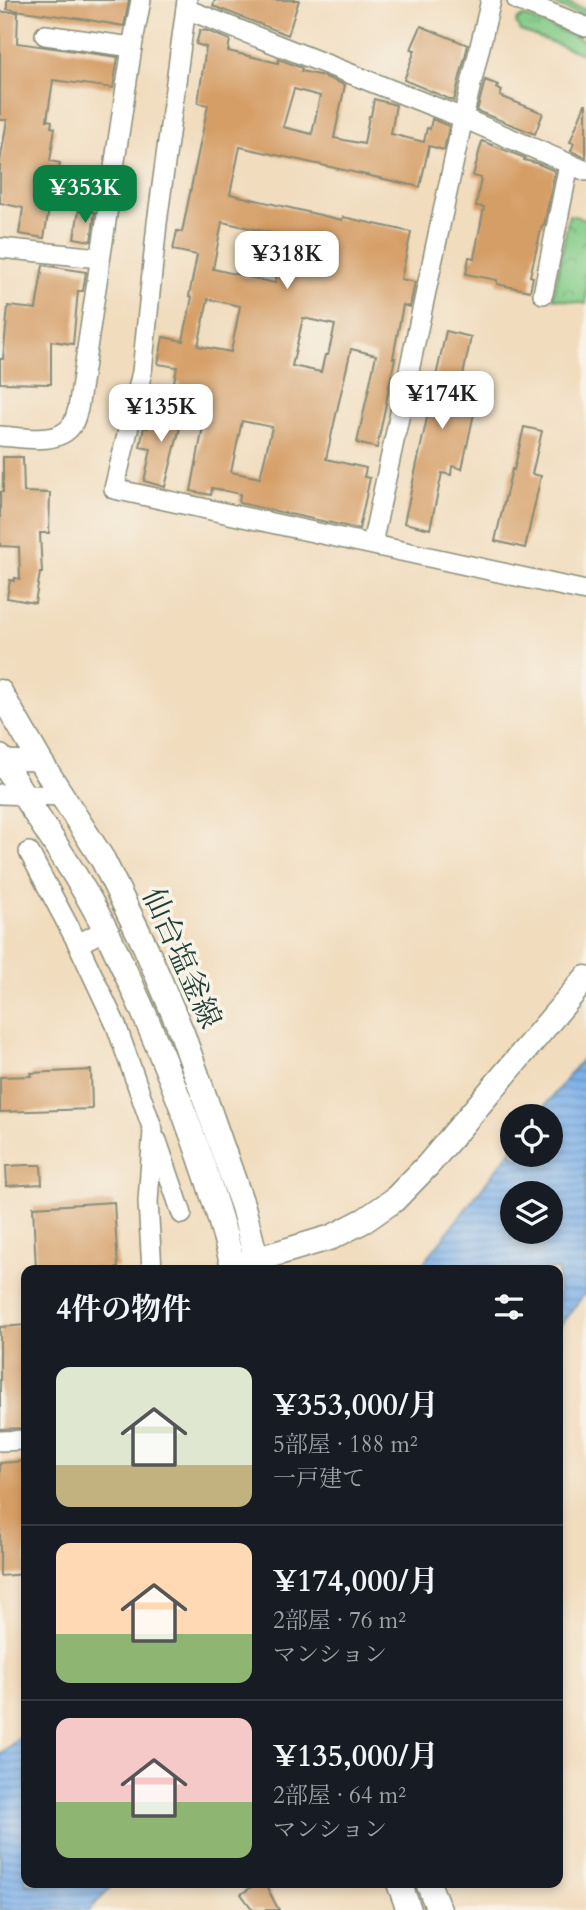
<!DOCTYPE html>
<html lang="ja">
<head>
<meta charset="utf-8">
<style>
  :root { --surface:#171b24; --page:#242831; --text:#f1f3f6; --muted:#9ea1a6; --line:#363941; --accent:#0b8043 }
  body { margin:0; font-family:Cardo,"Noto Serif JP",serif; background:var(--page); color:var(--text); height:100vh; display:flex; flex-direction:column; font-size:26px; white-space:nowrap }
  * { box-sizing:border-box; margin:0 }
  p { font-size:23px; color:var(--muted) }
  .icon { flex:none; width:38px; height:38px; fill:none; stroke:currentColor; stroke-width:2; stroke-linecap:round; stroke-linejoin:round }
  .map { position:relative; flex:1; overflow:hidden }
  .side { position:absolute; left:21px; top:1265px; width:542px; height:623px; display:flex; flex-direction:column; background:var(--surface); border-radius:14px; box-shadow:0 4px 10px #0003 }
  .side>* { flex:none }
  .buttons { position:absolute; left:500px; top:1104px; display:grid; gap:14px }
  .buttons a { display:grid; place-items:center; width:63px; height:63px; border-radius:50%; background:var(--surface); box-shadow:0 4px 10px #0003; font-size:35px }
  .price { position:absolute; translate:-50% -60px; padding:0 16px; border-radius:14px; background:#fff; color:#222; font-size:23px; line-height:46px; filter:drop-shadow(0 2px 4px #0008) }
  .price::after { content:''; position:absolute; left:50%; top:42px; width:21px; height:16px; margin-left:-10px; background:inherit; clip-path:polygon(0 0,100% 0,50% 100%) }
  .price.active { background:var(--accent); color:#fff }
  ul { padding:0; list-style:none }
  li { display:flex; align-items:center; gap:21px; height:175px; padding:0 35px }
  li+li { border-top:2px solid var(--line) }
  li span { display:grid; place-items:center; flex:none; width:196px; height:140px; border-radius:14px; color:#555 }
  li>.icon { margin-inline-start:auto }
  span .icon { width:84px; height:84px; fill:#fffc; stroke-width:1 }
  li b { font-size:30px }
  h2 { display:flex; justify-content:space-between; align-items:center; height:84px; padding:0 35px; font-size:30px }
  .map>svg:first-child { display:block }
  .grass { fill:url(#grass-tufts); stroke:#52845e; stroke-width:2 }
  .park { fill:url(#park-crowns); stroke:#52845e; stroke-width:2 }
  .water { fill:url(#water-rules); stroke:#4e768e; stroke-width:2; fill-rule:evenodd }
  .building { fill:#d59e66; fill-rule:evenodd }
  .lines { fill:none; stroke-linecap:round; stroke-linejoin:round }
  .minor-casing { stroke:#888c78; stroke-width:22 }
  .major-casing { stroke:#888c78; stroke-width:27 }
  .minor { stroke:#fff; stroke-width:19 }
  .major { stroke:#fff; stroke-width:24 }
  .labels { text-anchor:middle; stroke-width:7; stroke-linejoin:round; paint-order:stroke }
  .street-label { font-size:30px; fill:#1f3d34; stroke:#f7f3e8 }
</style>
</head>
<body>
<div class="map">
<svg width="586" height="1910" viewBox="0 0 586 1910">
  <defs>
    <pattern id="grass-tufts" width="24" height="20" patternUnits="userSpaceOnUse" patternTransform="scale(1.75)"><rect width="24" height="20" fill="#84cc88"/><path d="M3 7l-1-3M5 7V3M7 7l1-3M15 17l-1-3M17 17v-4M19 17l1-3" fill="none" stroke="#6ba770"/></pattern>
    <pattern id="park-crowns" width="20" height="18" patternUnits="userSpaceOnUse" patternTransform="scale(1.75)"><rect width="20" height="18" fill="#84cc88"/><path d="M2 6a3 3 0 1 1 6 0M12 15a3 3 0 1 1 6 0" fill="none" stroke="#6ba770"/></pattern>
    <pattern id="water-rules" width="6" height="5" patternUnits="userSpaceOnUse" patternTransform="scale(1.75)"><rect width="6" height="5" fill="#7cb0e9"/><path d="M0 2.5h6" fill="none" stroke="#6590be"/></pattern>
  </defs>
  <rect width="100%" height="100%" fill="#f7f3e8"/>
  <filter id="ink" filterUnits="userSpaceOnUse"><feTurbulence type="fractalNoise" baseFrequency=".0143" numOctaves="2"/><feDisplacementMap in="SourceGraphic" scale="14" xChannelSelector="R" yChannelSelector="G"/><feConvolveMatrix kernelMatrix="1 2 1 2 8 2 1 2 1" color-interpolation-filters="sRGB"/></filter>
  <filter id="wash" filterUnits="userSpaceOnUse"><feTurbulence type="fractalNoise" baseFrequency=".00686" numOctaves="4" result="noise"/><feDisplacementMap in="SourceGraphic" scale="28" xChannelSelector="R" yChannelSelector="G"/><feGaussianBlur stdDeviation="1.57" result="paint"/><feColorMatrix in="noise" values="0 0 0 0 0 0 0 0 0 0 0 0 0 0 0 0 0 1.4 0 .05"/><feComposite in="paint" operator="in"/></filter>
  <g filter="url(#wash)">
    <rect width="100%" height="100%" fill="#f1dcbd"/>
    <g class="grass">
      <path d="M542,0H559L586,10V17Z"/>
      <path d="M523,16L586,41V55L520,31L516,23L518,19Z"/>
    </g>
    <path class="park" d="M569,215L586,219V304L553,298Z"/>
    <g class="water">
      <path d="M586,1054V1292L558,1328V1270H418L513,1148V1155H551V1116H537ZM513,1194H551V1232H513Z"/>
      <path d="M26,1732V1883H114L90,1910H0V1754Z"/>
    </g>
    <g id="blocks">
      <g class="building">
        <path d="M7,0H129L124,26L89,20L7,9Z"/>
        <path d="M215,0H299L288,35L213,6Z"/>
        <path d="M0,12H18L17,43L118,57L113,88L53,80L47,120L52,121L51,127L55,128L50,161L60,163L56,186H53L44,238L19,234L23,208L0,203V162L7,120H0Z"/>
        <path d="M421,26L468,45L454,101L404,80L415,50L411,49Z"/>
        <path d="M200,30L204,31L205,30L230,40L228,51L278,63L279,59L302,68L301,71L323,76L345,85L334,138L364,144L369,116H371L374,99L396,105L391,134L424,142L427,128L430,129L432,119L449,126L444,150L429,146L420,187L240,147L230,194L342,220L343,217L411,232L401,279L415,282L410,307L403,305L393,358H395L377,448L357,443L376,355L351,349L326,459L366,468L364,477L370,478L359,529L239,503L240,494L212,488L211,495L191,491L206,410L178,404L181,383L174,382L177,367L158,364L163,337L183,341L192,297L189,296L197,255L173,250L177,231L182,232L208,105L198,103L206,47L196,44ZM294,89L320,96L312,134L283,127ZM222,222L285,236L275,283L213,269ZM208,299L240,306L231,352L198,346ZM303,318L335,325L328,355H325L321,372L292,366ZM242,421L272,427L260,478L231,472Z"/>
        <path d="M485,80L498,85L496,88L502,91L500,96L543,113L535,134L477,111Z"/>
        <path d="M585,104H586V158L571,151L574,143L570,142Z"/>
        <path d="M482,141L525,158L524,160L536,163L555,171L544,226H542L530,276L533,277L530,291L497,284V280L466,274L469,257L474,258L484,207L476,206L481,178L473,176Z"/>
        <path d="M79,210L95,212L91,241L74,238Z"/>
        <path d="M43,265L86,272L83,291H78L73,344L51,341V384L0,383V359H3L8,306L36,309Z"/>
        <path d="M446,331L471,337L460,390L468,392L466,402L476,404L462,469L452,466L451,475L442,473L430,529L404,523Z"/>
        <path d="M153,408L183,415L165,487L144,481L151,449L140,447L144,427L148,428Z"/>
        <path d="M524,427L542,431L532,474L541,476L525,548L495,541L512,469L514,470Z"/>
        <path d="M3,457H23L24,492L50,493L49,533H40L42,573H40L35,603L7,598L10,580L14,581L15,578L20,579L19,547L0,546V492H3Z"/>
        <path d="M91,1070L92,1109L0,1112V1077L32,1076L31,1073Z"/>
        <path d="M26,1165H41L42,1184L7,1186L6,1166Z"/>
        <path d="M114,1202L118,1268L36,1270L33,1207Z"/>
        <path d="M26,1325V1401H22L23,1428L0,1429V1327Z"/>
        <path d="M26,1461V1574L0,1576V1463Z"/>
        <path d="M258,1883H264L279,1910H253L241,1894Z"/>
      </g>
    </g>
  </g>
  <g filter="url(#ink)">
    <use href="#blocks" fill-opacity="0" stroke="#888c78" stroke-width="2"/>
    <g class="lines">
      <defs>
        <g id="minor">
          <path d="M187,0L157,223L142,372L114,489L586,591"/>
          <path d="M517,0L586,27"/>
          <path d="M186,9L463,118L586,171"/>
          <path d="M45,35L132,47"/>
          <path d="M0,248L100,258"/>
          <path d="M543,294L569,164"/>
          <path d="M0,436C21,437 58,446 72,425C75,421 76,414 78,409L132,47L141,0"/>
          <path d="M372,544L463,118L491,0"/>
          <path d="M0,760L40,761"/>
          <path d="M0,794L63,796"/>
          <path d="M29,852L78,944"/>
          <path d="M105,930L78,944L116,1025L153,1130L148,1202L152,1270"/>
          <path d="M157,1141L182,1214"/>
          <path d="M0,1441L26,1440"/>
        </g>
        <g id="major">
          <path d="M0,692L40,761L103,860L145,946L182,1033L243,1207L259,1270"/>
          <path d="M0,757C26,801 56,843 82,887C106,926 124,969 143,1011C179,1095 212,1181 234,1270"/>
          <path d="M241,1264L332,1237L365,1220L394,1200L428,1165L586,978"/>
          <path d="M399,1883L409,1910"/>
          <path d="M428,1883L439,1910"/>
        </g>
      </defs>
      <use href="#minor" class="minor-casing"/>
      <use href="#major" class="major-casing"/>
      <use href="#minor" class="minor"/>
      <use href="#major" class="major"/>
    </g>
  </g>
  <g class="labels">
    <g class="street-label">
      <text transform="translate(182 958) rotate(66)" y="10">仙台塩釜線</text>
    </g>
  </g>
</svg>
<div class="buttons">
<a><svg class="icon" aria-label="locate" viewBox="0 0 24 24"><circle cx="12" cy="12" r="6"/><path d="M12 2v4M12 18v4M2 12h4M18 12h4"/></svg></a>
<a><svg class="icon" aria-label="layers" viewBox="0 0 24 24"><path d="M12 4l9 5-9 5-9-5zM3 14l9 5 9-5"/></svg></a>
</div>
<b class="price active" style="left:85px;top:225px">¥353K</b>
<b class="price" style="left:287px;top:291px">¥318K</b>
<b class="price" style="left:442px;top:431px">¥174K</b>
<b class="price" style="left:161px;top:444px">¥135K</b>
<section class="side">
<h2>4件の物件<svg class="icon" aria-label="filters" viewBox="0 0 24 24"><path d="M4 7h16M4 17h16"/><circle cx="9" cy="7" r="2"/><circle cx="15" cy="17" r="2"/></svg></h2>
<ul>
<li><span style="background:linear-gradient(#dfe7d0 70%,#c2b280 0)"><svg class="icon" aria-label="home" viewBox="0 0 24 24"><path d="M3 11l9-7 9 7M6 9v11h12V9"/></svg></span><div><b>¥353,000/月</b><p>5部屋 · 188 m²</p><p>一戸建て</p></div></li>
<li><span style="background:linear-gradient(#ffd9b3 65%,#8fb573 0)"><svg class="icon" aria-label="home" viewBox="0 0 24 24"><path d="M3 11l9-7 9 7M6 9v11h12V9"/></svg></span><div><b>¥174,000/月</b><p>2部屋 · 76 m²</p><p>マンション</p></div></li>
<li><span style="background:linear-gradient(#f6c9c9 60%,#8fb573 0)"><svg class="icon" aria-label="home" viewBox="0 0 24 24"><path d="M3 11l9-7 9 7M6 9v11h12V9"/></svg></span><div><b>¥135,000/月</b><p>2部屋 · 64 m²</p><p>マンション</p></div></li>
</ul>
</section>
</div>
</body>
</html>
